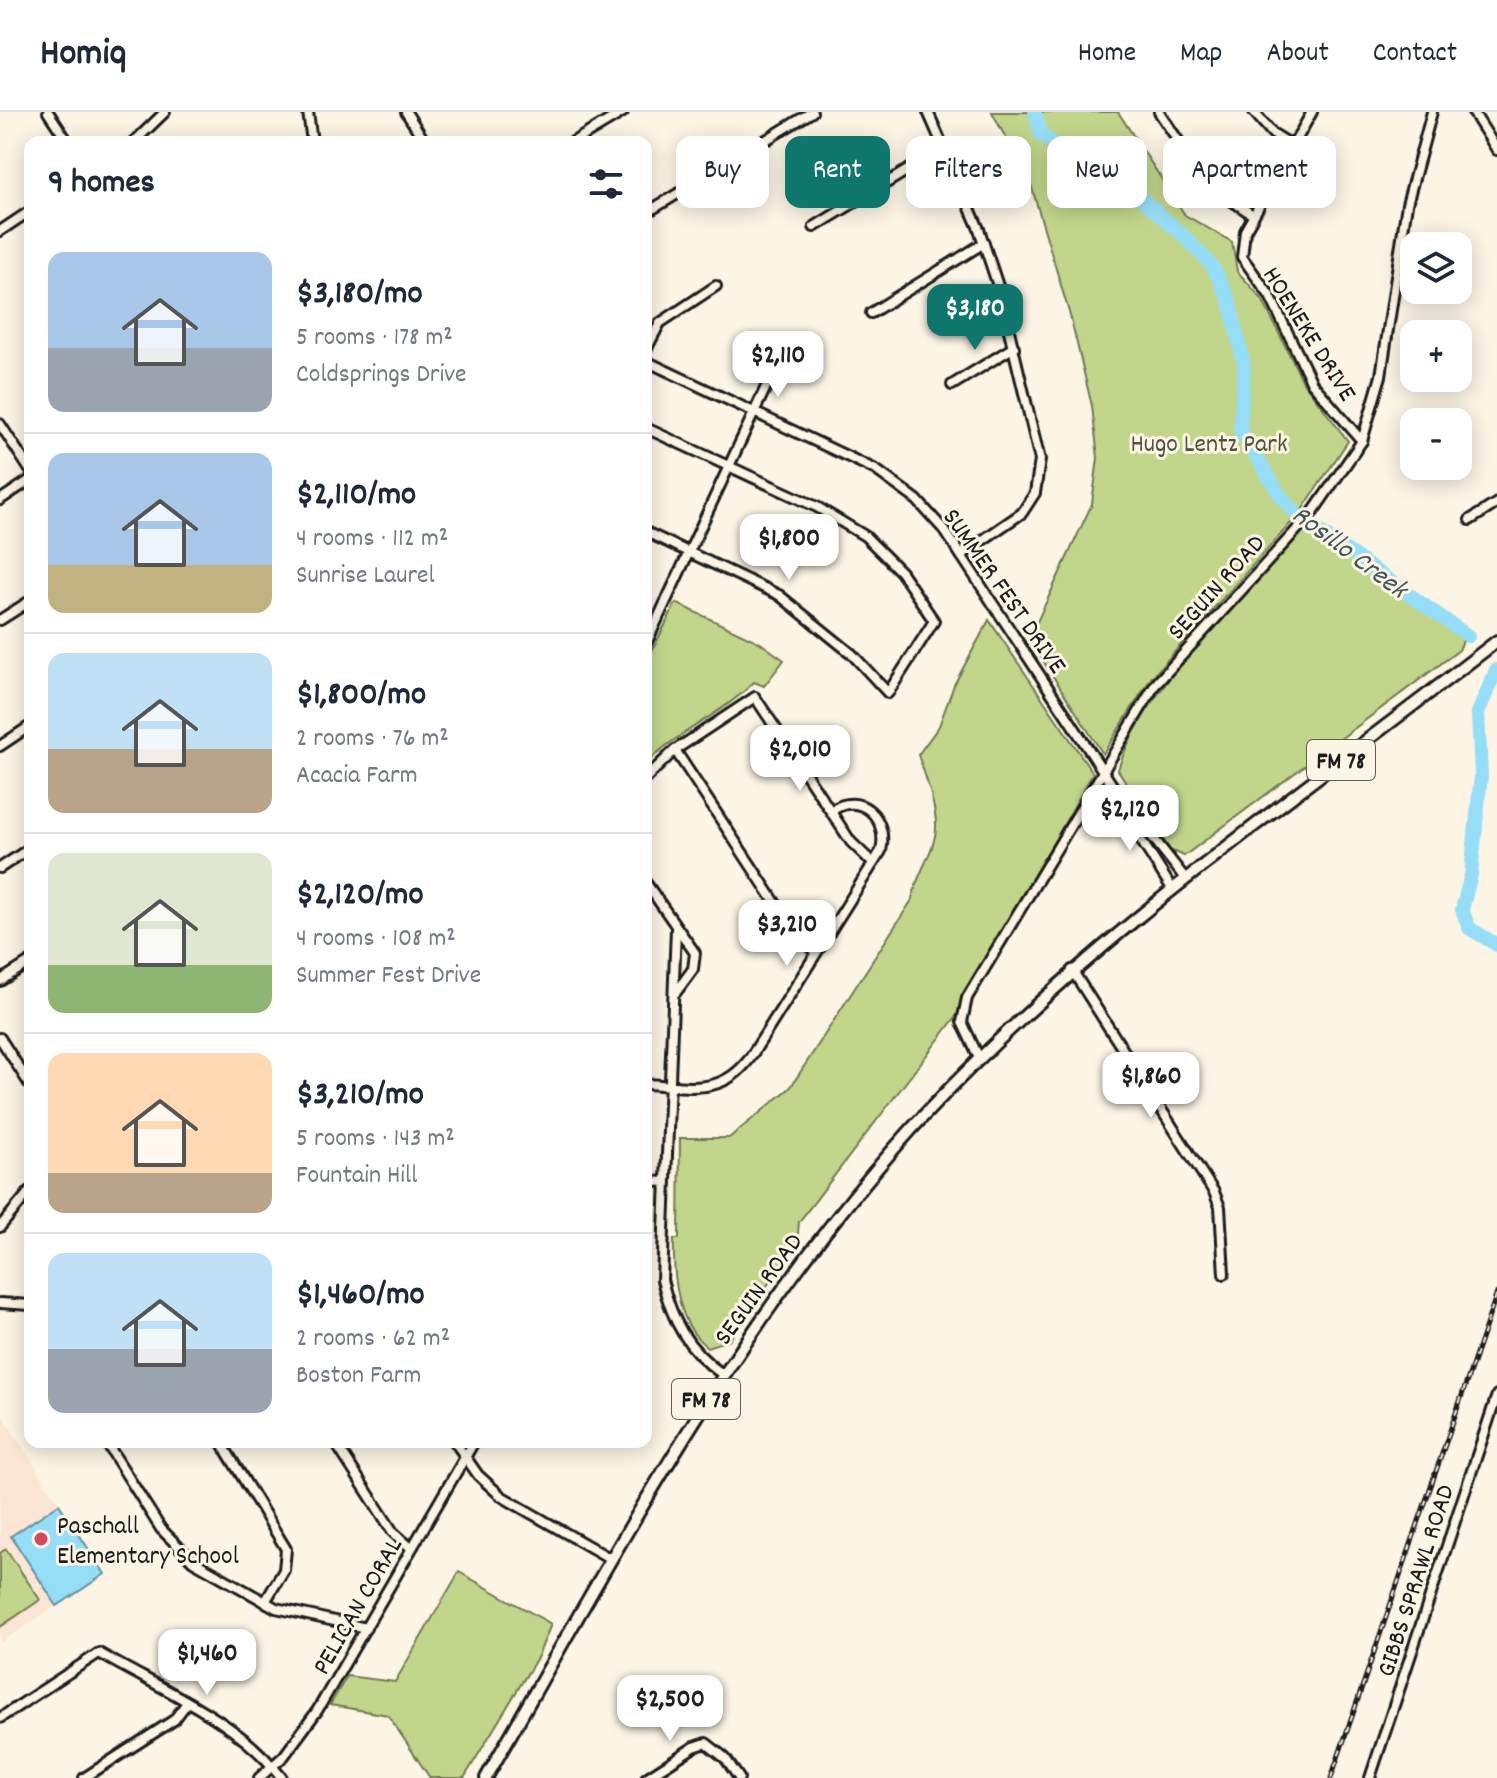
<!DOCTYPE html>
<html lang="en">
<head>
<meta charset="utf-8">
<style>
  :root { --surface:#fff; --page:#f6f6f7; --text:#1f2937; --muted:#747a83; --line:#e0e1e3; --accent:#0f766e }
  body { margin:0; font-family:Dekko,sans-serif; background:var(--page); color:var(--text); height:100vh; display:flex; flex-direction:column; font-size:30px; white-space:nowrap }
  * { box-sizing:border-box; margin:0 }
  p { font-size:26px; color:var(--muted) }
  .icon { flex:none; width:44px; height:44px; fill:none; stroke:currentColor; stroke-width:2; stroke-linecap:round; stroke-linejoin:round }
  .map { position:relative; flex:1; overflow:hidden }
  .side { position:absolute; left:24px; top:24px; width:628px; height:1312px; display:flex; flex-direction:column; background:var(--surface); border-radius:16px; box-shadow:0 4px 20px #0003 }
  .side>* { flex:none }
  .banner { position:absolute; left:676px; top:24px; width:700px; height:72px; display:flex; gap:16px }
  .fabs { position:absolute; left:1400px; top:120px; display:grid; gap:16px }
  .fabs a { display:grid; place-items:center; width:72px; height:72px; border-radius:16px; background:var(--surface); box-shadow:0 4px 20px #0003; font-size:40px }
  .price { position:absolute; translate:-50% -68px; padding:0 18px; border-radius:16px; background:#fff; color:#222; font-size:26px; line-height:52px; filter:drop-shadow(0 2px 4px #0008) }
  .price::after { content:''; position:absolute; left:50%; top:48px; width:24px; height:18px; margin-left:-12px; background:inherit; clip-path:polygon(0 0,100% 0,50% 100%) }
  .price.on { background:var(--accent); color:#fff }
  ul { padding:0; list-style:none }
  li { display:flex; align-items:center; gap:24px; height:200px; padding:0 24px }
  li+li { border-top:2px solid var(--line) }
  li span { display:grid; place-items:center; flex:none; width:224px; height:160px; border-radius:16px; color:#555 }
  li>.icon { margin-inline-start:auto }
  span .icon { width:96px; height:96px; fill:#fffc; stroke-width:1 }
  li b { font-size:34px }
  h2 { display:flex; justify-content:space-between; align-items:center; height:96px; padding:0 24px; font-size:34px }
  .tag { padding:0 28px; border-radius:16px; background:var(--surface); box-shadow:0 4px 20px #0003; font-size:28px; line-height:72px }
  .tag.on { background:var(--accent); color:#fff }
  header { display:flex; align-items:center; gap:48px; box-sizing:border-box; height:112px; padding:0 40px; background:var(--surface); border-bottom:2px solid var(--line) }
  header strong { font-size:38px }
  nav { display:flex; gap:44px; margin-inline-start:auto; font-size:28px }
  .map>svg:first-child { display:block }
  .built { fill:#fbe5d4 }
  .green { fill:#c2d68b; stroke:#6f7954; stroke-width:2 }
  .water { fill:#96ddf7; stroke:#65909f; stroke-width:2 }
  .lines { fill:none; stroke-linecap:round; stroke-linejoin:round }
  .river { stroke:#96ddf7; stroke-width:14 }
  .minor-casing { stroke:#1c1c1c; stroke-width:14 }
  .major-casing { stroke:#1c1c1c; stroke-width:16 }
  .minor { stroke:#fcf5e5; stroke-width:8 }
  .major { stroke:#fcf5e5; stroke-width:10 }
  .rail-casing { stroke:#1c1c1c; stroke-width:5 }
  .rail { stroke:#fcf5e5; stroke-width:2; stroke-dasharray:6; stroke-linecap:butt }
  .poi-dot { fill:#d1495b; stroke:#fcf5e5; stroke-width:3 }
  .labels { text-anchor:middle; stroke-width:6; stroke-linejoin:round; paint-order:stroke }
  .shield { fill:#fcf5e5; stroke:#5f5d58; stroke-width:2 }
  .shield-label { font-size:24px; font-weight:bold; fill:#1c1c1c }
  .street-label { font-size:26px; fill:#1c1c1c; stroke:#fcf5e5 }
  .park-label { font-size:26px; fill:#4e543d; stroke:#fcf5e5 }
  .poi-label { font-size:26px; fill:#1c1c1c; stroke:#fcf5e5; text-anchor:start }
  .water-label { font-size:28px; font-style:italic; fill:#41565e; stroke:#fcf5e5 }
</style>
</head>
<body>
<header>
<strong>Homiq</strong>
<nav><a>Home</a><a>Map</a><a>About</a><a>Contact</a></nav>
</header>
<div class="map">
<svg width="1497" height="1666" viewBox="0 0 1497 1666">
  <rect width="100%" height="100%" fill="#fcf5e5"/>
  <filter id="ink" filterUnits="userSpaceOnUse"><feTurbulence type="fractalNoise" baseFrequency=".0125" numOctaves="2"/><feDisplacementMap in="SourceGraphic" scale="16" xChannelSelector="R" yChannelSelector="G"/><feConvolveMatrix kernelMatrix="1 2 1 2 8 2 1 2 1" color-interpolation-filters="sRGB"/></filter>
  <g filter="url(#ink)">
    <path class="built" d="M0,1300L105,1462L0,1531Z"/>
    <g class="green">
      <path d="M992,0H1118L1185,103L1232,130L1237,159L1262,187L1303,270L1348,329L1300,401L1151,566L1103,642L1029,527L1092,392L1098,346L1092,294L1071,207L1031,73Z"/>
      <path d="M1307,414L1464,526L1459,538L1184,744L1170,738L1118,658C1140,580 1250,475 1307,414Z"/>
      <path d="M676,491L759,530L784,548L764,574L754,570C722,603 677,619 646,652V551Z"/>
      <path d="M989,508L1093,661L955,906L799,1110L797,1131L729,1228L707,1235C676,1212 673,1162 674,1127H679L680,1026H729L790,976L912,788C915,764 935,740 936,716C937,697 925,662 918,643L939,614L954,573Z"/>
      <path d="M6,1437L40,1488L0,1515V1441Z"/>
      <path d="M459,1460L551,1512L538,1544L464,1666H430L388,1603L330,1593L347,1564L395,1570Z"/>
    </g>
    <path class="water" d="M59,1392L105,1462L57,1494L11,1424Z"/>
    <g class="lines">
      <g class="river">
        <path d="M1035,0L1041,23L1110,71L1142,87L1185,125L1213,155L1229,187L1244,253L1240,318L1280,383L1299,405L1468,524"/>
        <path d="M1496,558L1478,601L1481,663L1471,763L1462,797L1469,816L1497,833"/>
      </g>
      <defs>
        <g id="minor">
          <path d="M48,0L68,30"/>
          <path d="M308,0L312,30"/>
          <path d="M406,0L425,30"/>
          <path d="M928,0L979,117L999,177L1040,348L1035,381L1022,401L961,443"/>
          <path d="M1159,0L1208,73L1253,103"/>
          <path d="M1254,0L1272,21L1293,34"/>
          <path d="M1312,0L1245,119L1242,145L1270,184L1312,271L1362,329"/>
          <path d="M1473,0L1497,38"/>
          <path d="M134,30L165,0"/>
          <path d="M573,30L623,0"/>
          <path d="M646,101L812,0"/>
          <path d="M814,115L944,36"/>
          <path d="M0,119L30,99"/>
          <path d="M871,201L984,131"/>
          <path d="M646,238L660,211L716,174"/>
          <path d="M646,249L876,358L917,388L945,419L1122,688L1139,725L1171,775"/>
          <path d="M952,273L1014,235"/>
          <path d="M0,312L30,358"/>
          <path d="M646,316L817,395L865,424L901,460L934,509L888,581L852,542L779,483L646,420"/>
          <path d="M0,388L30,368"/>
          <path d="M1470,408L1497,391"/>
          <path d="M0,508L30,489"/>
          <path d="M646,532L772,262"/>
          <path d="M0,634L30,614"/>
          <path d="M675,638L792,816L816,840"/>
          <path d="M646,666L675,638L755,585L851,730L873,751"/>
          <path d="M1128,694L1184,765"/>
          <path d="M0,756L30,736"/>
          <path d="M646,771L695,841L693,857L676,880"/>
          <path d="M676,817L662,1168C672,1209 687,1237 722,1262"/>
          <path d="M1072,858L1214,1080L1220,1095L1224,1162"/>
          <path d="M0,869L30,850"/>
          <path d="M0,926L30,973"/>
          <path d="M979,946L962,910L967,886L1155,573L1313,400L1362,329L1381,264L1407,92L1432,0"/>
          <path d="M646,972C689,974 721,985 750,946L881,739C889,706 860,678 831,699"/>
          <path d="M646,1069L665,1070"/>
          <path d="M0,1115L30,1079"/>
          <path d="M0,1191L30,1193"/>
          <path d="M106,1330L161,1417L193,1449L276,1496L366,1516"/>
          <path d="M221,1330L286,1437L284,1458L265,1490"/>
          <path d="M335,1330L393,1420L411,1436"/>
          <path d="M455,1330L478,1363L501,1384L611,1447"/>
          <path d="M0,1606L99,1541C161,1577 238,1608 282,1666"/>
          <path d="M84,1666L174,1608L186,1592"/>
          <path d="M259,1666L284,1644L317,1599L474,1330"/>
          <path d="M646,1666L694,1635L706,1631L725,1646L739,1666"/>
          <path d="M1370,1666L1497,1283"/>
        </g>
        <path id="major" d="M486,1666C620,1433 745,1194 930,997C1100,817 1303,680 1497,529"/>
      </defs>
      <use href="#minor" class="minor-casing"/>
      <use href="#major" class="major-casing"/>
      <use href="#minor" class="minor"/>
      <use href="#major" class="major"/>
      <defs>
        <path id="rail" d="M1331,1666L1497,1181"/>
      </defs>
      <use href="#rail" class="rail-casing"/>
      <use href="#rail" class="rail"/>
    </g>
  </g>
  <circle class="poi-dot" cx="41" cy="1427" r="8"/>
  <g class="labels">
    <g class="shield">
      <rect x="1307" y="628" width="68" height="40" rx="6"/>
      <rect x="672" y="1267" width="68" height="40" rx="6"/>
    </g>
    <g class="shield-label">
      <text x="1341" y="656">FM 78</text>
      <text x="706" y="1295">FM 78</text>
    </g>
    <g class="street-label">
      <text transform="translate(1311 221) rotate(58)" y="9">HOENEKE DRIVE</text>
      <text transform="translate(1215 474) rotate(-48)" y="9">SEGUIN ROAD</text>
      <text transform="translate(1006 478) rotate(55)" y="9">SUMMER FEST DRIVE</text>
      <text transform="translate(757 1176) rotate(-54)" y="9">SEGUIN ROAD</text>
      <text transform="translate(1414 1468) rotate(-72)" y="9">GIBBS SPRAWL ROAD</text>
      <text transform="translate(356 1493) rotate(-60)" y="9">PELICAN CORAL</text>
    </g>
    <g class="park-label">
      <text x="1209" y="339">Hugo Lentz Park</text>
    </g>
    <g class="poi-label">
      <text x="57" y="1421">Paschall<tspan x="57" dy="30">Elementary School</tspan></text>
    </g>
    <g class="water-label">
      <text transform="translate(1351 438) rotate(37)" y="10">Rosillo Creek</text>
    </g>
  </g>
</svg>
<div class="fabs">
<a><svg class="icon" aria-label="layers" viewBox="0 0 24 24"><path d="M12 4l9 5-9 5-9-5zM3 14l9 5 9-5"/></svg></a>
<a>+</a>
<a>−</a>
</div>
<b class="price on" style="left:975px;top:240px">$3,180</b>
<b class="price" style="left:778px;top:287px">$2,110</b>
<b class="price" style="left:789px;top:470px">$1,800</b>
<b class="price" style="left:800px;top:681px">$2,010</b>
<b class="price" style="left:1130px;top:741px">$2,120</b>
<b class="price" style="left:787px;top:856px">$3,210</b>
<b class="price" style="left:1151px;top:1008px">$1,860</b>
<b class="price" style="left:207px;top:1585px">$1,460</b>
<b class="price" style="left:670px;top:1631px">$2,500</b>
<div class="banner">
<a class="tag">Buy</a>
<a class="tag on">Rent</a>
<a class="tag">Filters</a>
<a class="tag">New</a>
<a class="tag">Apartment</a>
</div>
<section class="side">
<h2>9 homes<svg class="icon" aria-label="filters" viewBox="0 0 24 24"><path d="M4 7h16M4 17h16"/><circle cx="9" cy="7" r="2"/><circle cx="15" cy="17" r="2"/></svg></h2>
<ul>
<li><span style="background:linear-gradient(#a9c7e8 60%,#9aa5b1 0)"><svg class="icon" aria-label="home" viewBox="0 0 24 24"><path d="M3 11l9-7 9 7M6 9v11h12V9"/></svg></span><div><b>$3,180/mo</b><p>5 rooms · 178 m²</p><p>Coldsprings Drive</p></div></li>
<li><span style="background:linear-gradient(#a9c7e8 70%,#c2b280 0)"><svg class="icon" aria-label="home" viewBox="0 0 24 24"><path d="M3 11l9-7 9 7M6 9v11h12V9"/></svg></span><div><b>$2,110/mo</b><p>4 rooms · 112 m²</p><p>Sunrise Laurel</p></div></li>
<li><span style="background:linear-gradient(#bfe0f5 60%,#b9a48a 0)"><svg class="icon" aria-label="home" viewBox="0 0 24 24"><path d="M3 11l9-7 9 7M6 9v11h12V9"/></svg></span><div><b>$1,800/mo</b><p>2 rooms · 76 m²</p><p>Acacia Farm</p></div></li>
<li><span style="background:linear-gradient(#dfe7d0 70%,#8fb573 0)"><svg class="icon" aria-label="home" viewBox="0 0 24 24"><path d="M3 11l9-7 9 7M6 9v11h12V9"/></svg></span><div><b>$2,120/mo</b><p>4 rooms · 108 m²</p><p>Summer Fest Drive</p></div></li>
<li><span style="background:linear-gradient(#ffd9b3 75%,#b9a48a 0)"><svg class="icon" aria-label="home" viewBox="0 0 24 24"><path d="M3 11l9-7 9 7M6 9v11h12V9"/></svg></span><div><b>$3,210/mo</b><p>5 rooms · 143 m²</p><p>Fountain Hill</p></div></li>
<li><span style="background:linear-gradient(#bfe0f5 60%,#9aa5b1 0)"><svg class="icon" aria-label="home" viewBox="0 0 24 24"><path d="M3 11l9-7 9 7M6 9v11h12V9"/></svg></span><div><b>$1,460/mo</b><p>2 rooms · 62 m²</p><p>Boston Farm</p></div></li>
</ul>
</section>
</div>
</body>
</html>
